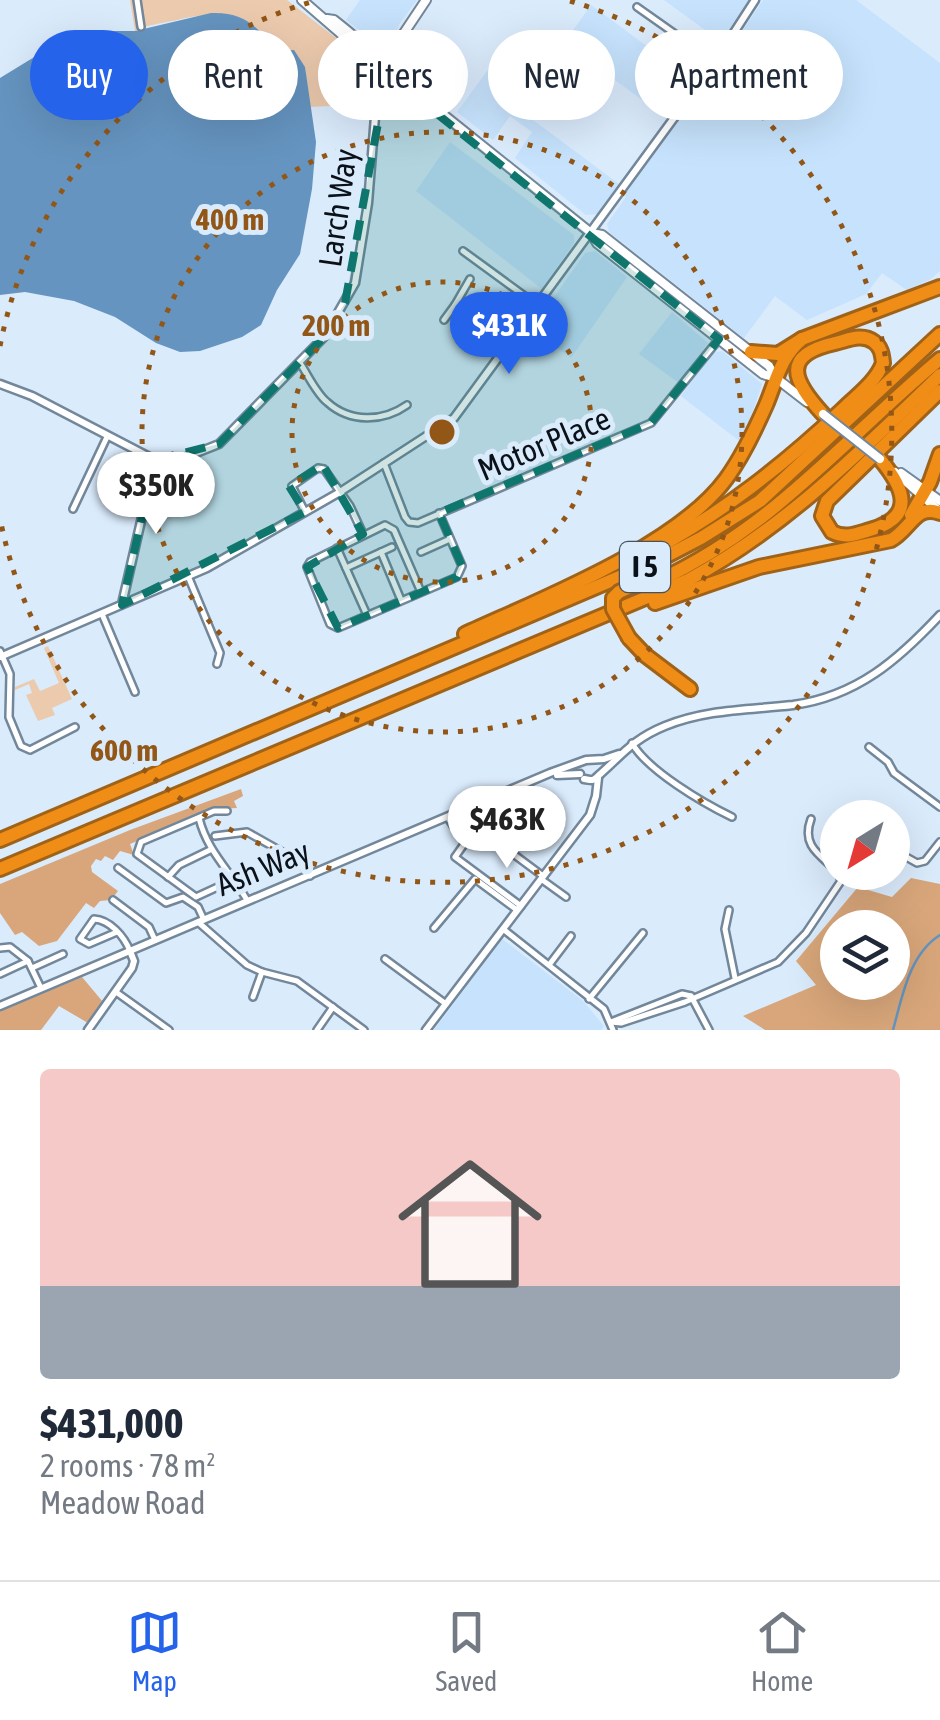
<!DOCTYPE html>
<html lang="en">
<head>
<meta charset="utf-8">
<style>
  :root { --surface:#fff; --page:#f2f2f3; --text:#1f2937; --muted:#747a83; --line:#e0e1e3; --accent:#2563eb }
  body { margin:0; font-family:"Asap Condensed",sans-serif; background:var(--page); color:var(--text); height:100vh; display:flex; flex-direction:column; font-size:38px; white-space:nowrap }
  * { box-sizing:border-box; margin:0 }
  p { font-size:32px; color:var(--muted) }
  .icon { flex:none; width:55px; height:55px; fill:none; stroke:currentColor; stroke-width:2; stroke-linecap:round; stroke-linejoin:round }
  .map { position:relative; height:1030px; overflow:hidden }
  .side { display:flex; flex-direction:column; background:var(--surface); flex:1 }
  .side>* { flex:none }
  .guide { position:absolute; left:30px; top:30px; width:880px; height:90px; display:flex; gap:20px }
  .needle { width:65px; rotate:217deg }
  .fabs { position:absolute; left:820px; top:800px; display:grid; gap:20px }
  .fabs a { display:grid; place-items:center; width:90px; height:90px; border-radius:50%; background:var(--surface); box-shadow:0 10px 40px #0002; font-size:50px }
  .price { position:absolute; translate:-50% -85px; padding:0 22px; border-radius:35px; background:#fff; color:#222; font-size:32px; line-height:65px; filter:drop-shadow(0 2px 5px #0008) }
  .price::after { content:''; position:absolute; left:50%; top:60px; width:30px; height:22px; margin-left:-15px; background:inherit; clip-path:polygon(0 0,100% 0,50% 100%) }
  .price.current { background:var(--accent); color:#fff }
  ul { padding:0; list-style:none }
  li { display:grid; align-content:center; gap:20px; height:530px; padding:0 40px }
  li+li { border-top:2px solid var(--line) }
  li span { display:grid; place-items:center; height:310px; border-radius:10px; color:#555 }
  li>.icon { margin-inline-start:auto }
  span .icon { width:180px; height:180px; fill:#fffc; stroke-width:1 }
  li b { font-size:42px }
  .chip { padding:0 35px; border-radius:45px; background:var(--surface); box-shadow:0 10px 40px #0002; font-size:35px; line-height:90px }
  .chip.current { background:var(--accent); color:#fff }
  .dock { display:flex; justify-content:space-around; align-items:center; height:140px; border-top:2px solid var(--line); background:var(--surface); font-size:28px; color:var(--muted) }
  .dock a { display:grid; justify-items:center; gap:5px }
  .dock .current { color:var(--accent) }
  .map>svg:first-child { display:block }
  .built { fill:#c6e2fc }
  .green { fill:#eccaae }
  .forest { fill:#d8a67a; fill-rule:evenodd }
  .water { fill:#6594c0 }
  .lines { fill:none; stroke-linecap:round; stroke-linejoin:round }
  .stream { stroke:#6594c0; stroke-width:2.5 }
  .minor-casing { stroke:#73879a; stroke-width:10 }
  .tertiary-casing { stroke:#73879a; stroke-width:11 }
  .secondary-casing { stroke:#73879a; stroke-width:12 }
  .motorway-casing { stroke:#a06217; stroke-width:18 }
  .minor { stroke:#fff; stroke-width:5 }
  .tertiary { stroke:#fff; stroke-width:6 }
  .secondary { stroke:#fff; stroke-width:8 }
  .motorway { stroke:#f08d16; stroke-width:12 }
  .secondary-bridge-casing { stroke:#73879a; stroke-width:12; stroke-linecap:butt }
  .motorway-bridge-casing { stroke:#a06217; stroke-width:18; stroke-linecap:butt }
  .secondary-bridge { stroke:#fff; stroke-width:8 }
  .motorway-bridge { stroke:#f08d16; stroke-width:12 }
  .marked { fill:#0f766e; fill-opacity:0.2; stroke:#0f766e; stroke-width:8; stroke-dasharray:20 12; stroke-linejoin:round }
  .ring { fill:none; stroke:#925717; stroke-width:5; stroke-dasharray:5 10 }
  .labels { text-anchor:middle; stroke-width:10; stroke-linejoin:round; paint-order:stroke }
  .shield { fill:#daebfc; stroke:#48525c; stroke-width:2.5 }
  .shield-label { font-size:30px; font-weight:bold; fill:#0a1118 }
  .street-label { font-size:32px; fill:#0a1118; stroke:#daebfc }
  .centre { fill:#925717; stroke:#daebfc; stroke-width:5 }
  .ring-label { font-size:30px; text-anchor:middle; font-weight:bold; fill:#925717; stroke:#daebfc; stroke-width:10; stroke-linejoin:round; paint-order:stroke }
</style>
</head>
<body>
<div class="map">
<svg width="940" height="1030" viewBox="0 0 940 1030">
  <rect width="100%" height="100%" fill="#daebfc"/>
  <g class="built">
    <path d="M360,0H417L400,23L390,45L384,49L346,20Z"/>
    <path d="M664,0H751L723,43Z"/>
    <path d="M763,0H856L940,63V271L931,279L907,290L882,273L866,294L807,320L775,296L744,338L609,232L607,224L626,197L615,189L597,214L586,215L515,158L532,132L510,116L493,140L457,112L498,56L534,83L517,108L619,184L667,118L564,43L591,5L664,59L655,74L694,102Z"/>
    <path d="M413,37L444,61L426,86L401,66L400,62Z"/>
    <path d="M450,142L574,235V243L542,289L416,191Z"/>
    <path d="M595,251L627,277L571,358L532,329L585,253Z"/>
    <path d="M672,312L708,343L679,383L639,354Z"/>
    <path d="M722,351L762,384L742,443L681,396L712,353Z"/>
    <path d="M502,939L583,1001L604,1026L601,1030H434Z"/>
  </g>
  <g class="green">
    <path d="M130,0H287L376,69L370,104L310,107L305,67C246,30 259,3 181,19C166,23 147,24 135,31Z"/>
    <path d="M48,646L72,699L52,708L55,715L38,721L26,695L32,693L29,684L15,690V687L34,679L40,691L59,683L44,648Z"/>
  </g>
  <g class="forest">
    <path d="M241,789L243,796L234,801L237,808L215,809L130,844L134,855L120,851L113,860L105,856L101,861L96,859L91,866L92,872L118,891L111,900L100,901L94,908L86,903L57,941L39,946L22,932L15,935L0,913V884L130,830Z"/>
    <path d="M911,878L940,884V1030H765L743,1016L816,985L796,961L858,887L892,897ZM838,928H892V982H838Z"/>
    <path d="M82,977L103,1002L88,1023L59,1006L41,1030H0V1011Z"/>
  </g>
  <path class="water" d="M211,13C247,12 255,27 279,51L294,50L305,67L316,142L312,189L300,254L277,290L261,325L242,337L200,351L180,352L156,343L115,317L74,301L25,292L0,295V78L67,37L99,31H135Z"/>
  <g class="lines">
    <path class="stream" d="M893,1030C902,998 909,954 940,935"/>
    <defs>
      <g id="minor">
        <path d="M137,0L141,27"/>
        <path d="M637,7L715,62"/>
        <path d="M463,251L537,305"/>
        <path d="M455,305L470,279"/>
        <path d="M444,320L455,305L488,331L494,344L504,353"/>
        <path d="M300,363C308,375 316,393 327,402C350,423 383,422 407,405"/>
        <path d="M384,463L405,517L409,522L418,523L651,423L719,339"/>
        <path d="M73,509L107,437"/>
        <path d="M305,512L292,486L318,468L324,469L350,506L363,534"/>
        <path d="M337,548L367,615"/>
        <path d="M381,552L401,600"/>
        <path d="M421,552L450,539"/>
        <path d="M346,568L392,547"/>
        <path d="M188,576L220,653L217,664"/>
        <path d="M421,592L394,530L385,525L310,562L307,567L330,624L338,628L457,577L462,566L439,513"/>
        <path d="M102,614L135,692"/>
        <path d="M0,651L10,674L9,717L21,746L30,750L75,727"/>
        <path d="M632,743C647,770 703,803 732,817"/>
        <path d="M869,747L888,762L894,773L940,807"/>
        <path d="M227,811H214L141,842L137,854L196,897L235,879"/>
        <path d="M199,818C207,851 230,871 247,900"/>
        <path d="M448,818L458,833L467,840L455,857L521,906"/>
        <path d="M811,819C801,846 820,855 838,872"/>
        <path d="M215,836L247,832L302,863L310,876"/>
        <path d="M467,840L477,827L543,876"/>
        <path d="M892,849L917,863L925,861L940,842"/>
        <path d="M118,868L166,903L183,897L198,907L204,920"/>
        <path d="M168,877L179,865L210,850"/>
        <path d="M541,879L566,897"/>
        <path d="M113,900L149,927L155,940"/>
        <path d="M729,910L725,929L735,978"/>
        <path d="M198,922L247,965L262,972L297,981L364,1030"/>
        <path d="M434,928L475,879L517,910"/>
        <path d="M503,929L604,1009L613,1030"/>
        <path d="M117,932L89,944L80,939L94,919C110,920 124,936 130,951"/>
        <path d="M0,948L10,947L28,961L41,988"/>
        <path d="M385,959L446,1004"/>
        <path d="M549,965L571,936"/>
        <path d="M32,968L63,954"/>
        <path d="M0,974L28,961"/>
        <path d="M116,992L169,1030"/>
        <path d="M691,996L709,1030"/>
        <path d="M253,997L262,972"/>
        <path d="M589,999L643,933"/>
        <path d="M611,1022L621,1023L685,1002L778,962L806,933L841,881L838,872"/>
        <path d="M611,1022L682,994L691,996"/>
        <path d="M317,1030L333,1007"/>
      </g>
      <g id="tertiary">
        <path d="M0,384L32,396L155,460L181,459L219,444L324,337L355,283L368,203L376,104L387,74"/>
        <path d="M122,604L155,460"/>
        <path d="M0,657L207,568L340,492L454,418L715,62L755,0"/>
        <path d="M557,775L580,774"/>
        <path d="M584,779C592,780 592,782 598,776C622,755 633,739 665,726C707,709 749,710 793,705C857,696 898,660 940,615"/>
        <path d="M0,1006L550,773L586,760L604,759L619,754"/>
        <path d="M88,1030L132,968L134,961L130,951"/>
        <path d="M426,1030L590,815L596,796L598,778"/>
      </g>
      <g id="secondary">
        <path d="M302,0L429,110L440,112L591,233L597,243L763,374L776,378L807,402"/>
        <path d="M327,19L334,20L344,28L436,104L440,112"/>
        <path d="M389,70L400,39L426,0"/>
        <path d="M591,233L602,235L769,366L776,378"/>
        <path d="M895,472L937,509"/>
        <path d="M901,473L940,501"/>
      </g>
      <g id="motorway">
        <path d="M751,352L778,354L802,339L940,287"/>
        <path d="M880,459C905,489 916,517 870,530C856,534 846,539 832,532L822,516L827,501L940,391"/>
        <path d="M911,515L930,482L940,454"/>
        <path d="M653,550C724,512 783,465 842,410C856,396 876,382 883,363C882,354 881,347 874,342C862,333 848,340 835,343C781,355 792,380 823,414"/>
        <path d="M658,581C776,526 844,439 940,359"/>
        <path d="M655,603L759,567L891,540C910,530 916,503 940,513"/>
        <path d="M465,634C541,599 677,546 726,479C742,457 755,430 766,405C776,381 781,356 802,339"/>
        <path d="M629,638L645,655L690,689"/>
        <path d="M0,840L655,562L701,538L760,501L940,334"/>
        <path d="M0,869L688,580C785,528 861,451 940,375"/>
      </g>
    </defs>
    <use href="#minor" class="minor-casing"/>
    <use href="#tertiary" class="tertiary-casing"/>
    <use href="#secondary" class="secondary-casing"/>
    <use href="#motorway" class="motorway-casing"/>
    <use href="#minor" class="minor"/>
    <use href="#tertiary" class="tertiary"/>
    <use href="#secondary" class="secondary"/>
    <use href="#motorway" class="motorway"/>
    <defs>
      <path id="secondary-bridge" d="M823,414L880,459"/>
      <path id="motorway-bridge" d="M629,638L613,609V598L619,592L665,571"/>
    </defs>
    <use href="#secondary-bridge" class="secondary-bridge-casing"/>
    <use href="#motorway-bridge" class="motorway-bridge-casing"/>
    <use href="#secondary-bridge" class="secondary-bridge"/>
    <use href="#motorway-bridge" class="motorway-bridge"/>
  </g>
  <path class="marked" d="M387,74L719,339L651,423L439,513L462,566L457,577L338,628L307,567L363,534L323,465L289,486L305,512L122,605L155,460L219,444L324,337L345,303Z"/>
  <g class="ring">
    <circle cx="442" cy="432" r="150"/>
    <circle cx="442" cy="432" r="300"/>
    <path d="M0 346A450 450 0 0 1 314 1M570 1A450 450 0 1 1 0 518"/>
  </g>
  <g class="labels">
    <rect class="shield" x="620" y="542" width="50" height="50" rx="8"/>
    <g class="shield-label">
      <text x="645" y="577">I 5</text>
    </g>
    <g class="street-label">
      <text transform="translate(338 208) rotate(-82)" y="11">Larch Way</text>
      <text transform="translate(544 444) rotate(-23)" y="11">Motor Place</text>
      <text transform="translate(263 868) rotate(-22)" y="11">Ash Way</text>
    </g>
  </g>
  <circle cx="442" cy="432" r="15" class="centre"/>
  <g class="ring-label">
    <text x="230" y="230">400 m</text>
    <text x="336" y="336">200 m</text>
    <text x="124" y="761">600 m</text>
  </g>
</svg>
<div class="fabs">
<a><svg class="needle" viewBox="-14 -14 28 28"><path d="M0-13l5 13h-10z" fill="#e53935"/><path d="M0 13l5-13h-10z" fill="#747a83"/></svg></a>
<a><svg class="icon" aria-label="layers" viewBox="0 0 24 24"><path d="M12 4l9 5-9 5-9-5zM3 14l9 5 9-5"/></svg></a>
</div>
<b class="price current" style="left:509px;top:377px">$431K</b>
<b class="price" style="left:156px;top:537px">$350K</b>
<b class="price" style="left:507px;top:871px">$463K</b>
<div class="guide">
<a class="chip current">Buy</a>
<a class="chip">Rent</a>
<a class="chip">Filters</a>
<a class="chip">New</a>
<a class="chip">Apartment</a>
</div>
</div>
<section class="side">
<ul>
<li><span style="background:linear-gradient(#f6c9c9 70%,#9aa5b1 0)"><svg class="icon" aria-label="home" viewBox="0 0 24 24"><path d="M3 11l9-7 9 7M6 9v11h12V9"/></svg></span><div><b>$431,000</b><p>2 rooms · 78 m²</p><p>Meadow Road</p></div></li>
</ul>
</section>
<nav class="dock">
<a class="current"><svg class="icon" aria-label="map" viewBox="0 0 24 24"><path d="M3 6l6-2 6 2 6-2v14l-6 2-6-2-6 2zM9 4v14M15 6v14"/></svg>Map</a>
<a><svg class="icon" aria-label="saved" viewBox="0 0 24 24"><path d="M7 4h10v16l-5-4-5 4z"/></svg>Saved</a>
<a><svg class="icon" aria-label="home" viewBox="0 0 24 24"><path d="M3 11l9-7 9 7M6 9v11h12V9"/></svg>Home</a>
</nav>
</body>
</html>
